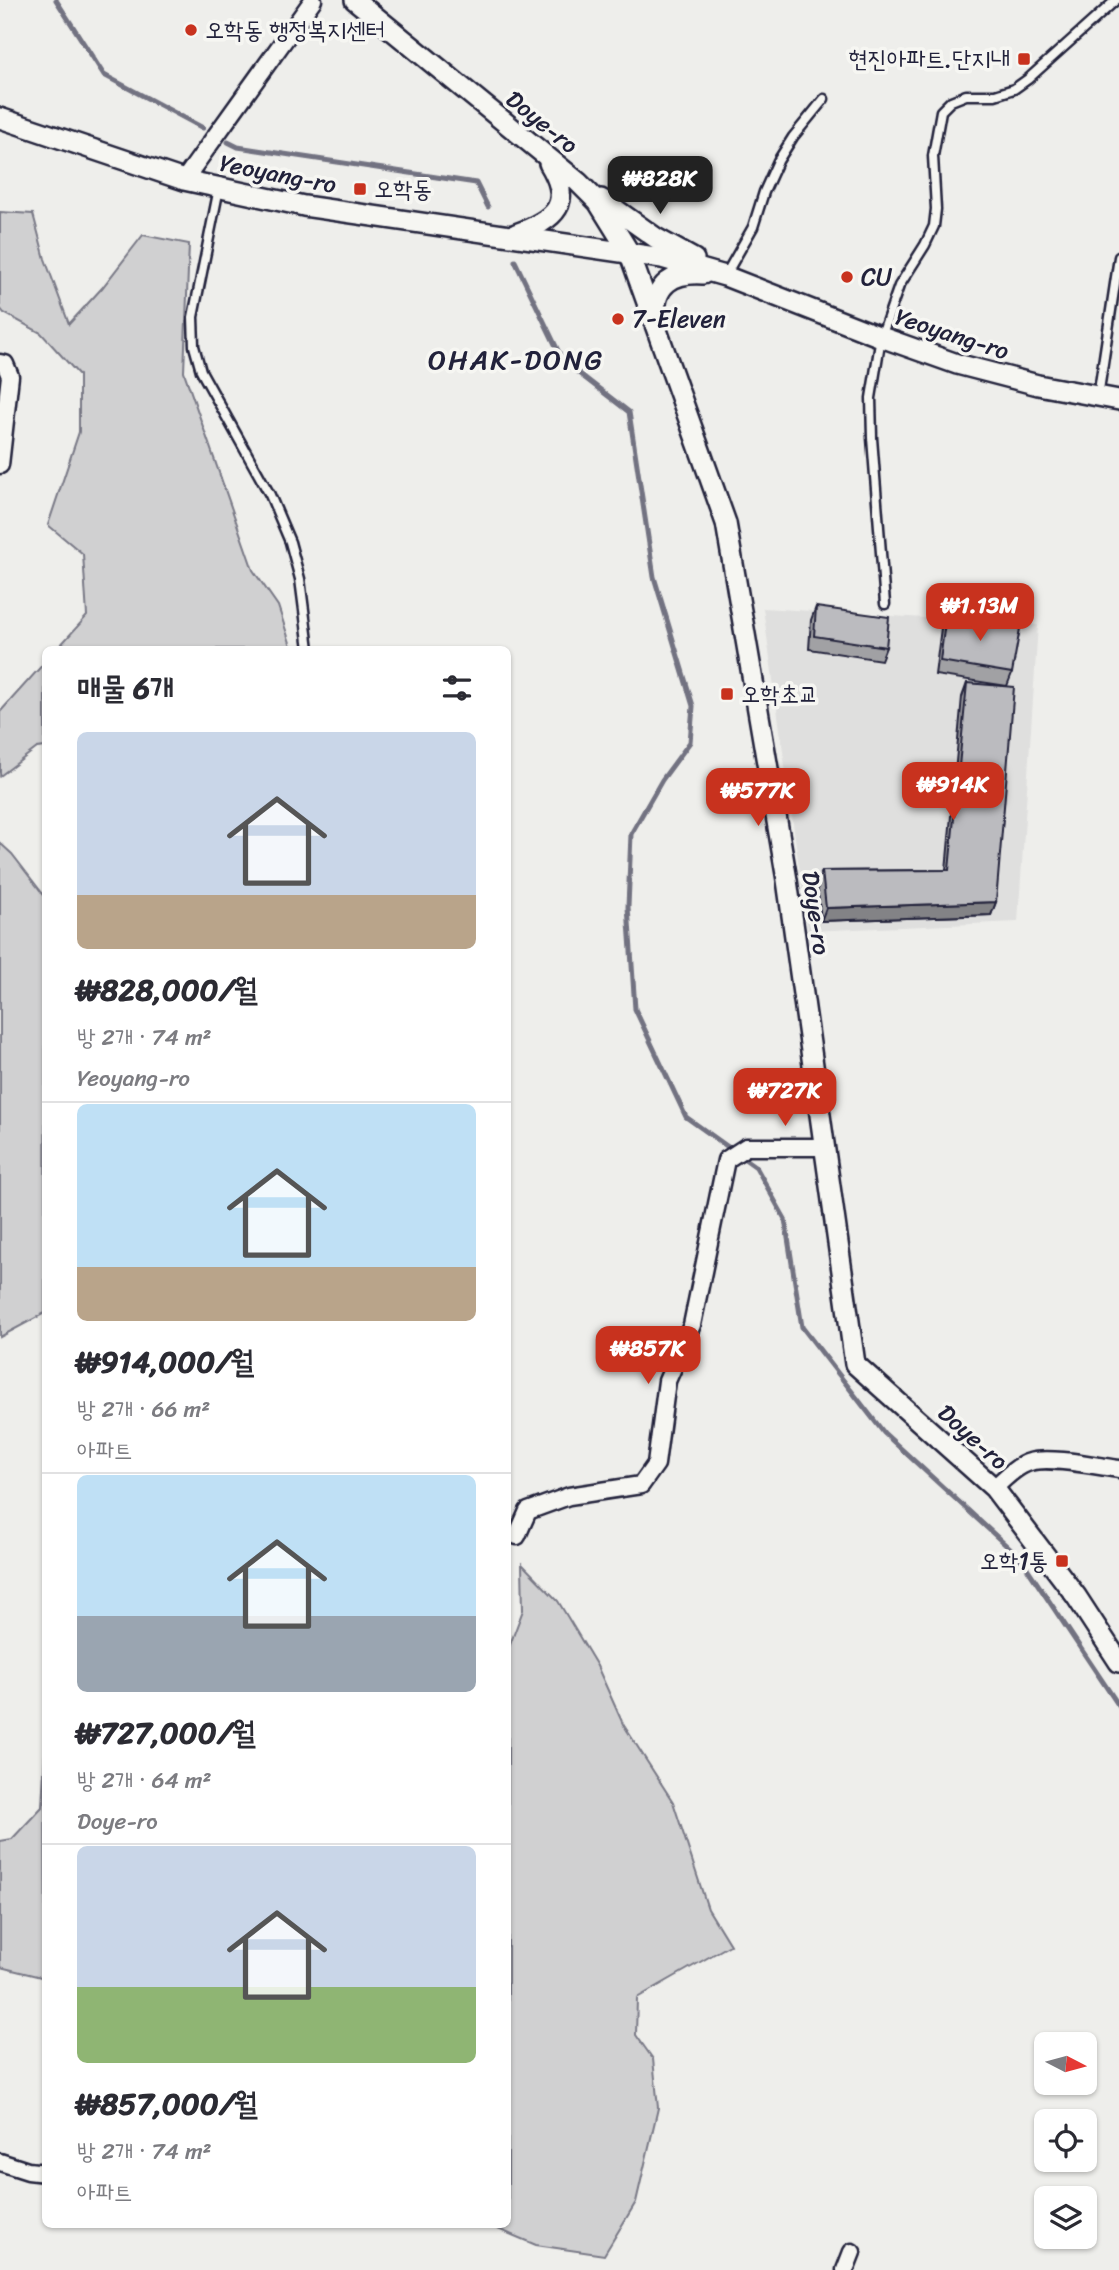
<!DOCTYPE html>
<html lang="ko">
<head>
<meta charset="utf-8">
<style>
  :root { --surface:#fff; --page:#f7f7f7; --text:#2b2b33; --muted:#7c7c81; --line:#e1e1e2; --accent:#c8321e }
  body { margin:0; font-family:Sriracha,"Poor Story",sans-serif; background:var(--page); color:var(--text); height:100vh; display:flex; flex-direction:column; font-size:26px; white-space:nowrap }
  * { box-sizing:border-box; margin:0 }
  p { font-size:23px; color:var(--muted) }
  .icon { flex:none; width:38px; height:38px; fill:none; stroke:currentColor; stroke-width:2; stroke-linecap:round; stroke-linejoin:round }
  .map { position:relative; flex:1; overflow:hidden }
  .details { position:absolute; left:42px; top:646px; width:469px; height:1582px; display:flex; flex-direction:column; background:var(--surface); border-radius:10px; box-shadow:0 2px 5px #0004 }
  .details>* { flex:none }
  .needle { width:46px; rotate:96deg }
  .controls { position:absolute; left:1034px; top:2032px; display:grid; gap:14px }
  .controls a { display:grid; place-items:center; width:63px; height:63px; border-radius:10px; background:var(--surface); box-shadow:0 2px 5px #0004; font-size:35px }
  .price { position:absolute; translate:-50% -60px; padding:0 16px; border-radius:14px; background:var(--accent); color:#fff; font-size:23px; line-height:46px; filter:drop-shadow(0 2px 4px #0008) }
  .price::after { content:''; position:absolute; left:50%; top:42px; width:21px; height:16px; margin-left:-10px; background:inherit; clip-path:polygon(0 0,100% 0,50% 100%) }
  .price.selected { background:#222; color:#fff }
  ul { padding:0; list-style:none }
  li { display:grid; align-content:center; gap:14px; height:371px; padding:0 35px }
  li+li { border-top:2px solid var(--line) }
  li span { display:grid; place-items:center; height:217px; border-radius:10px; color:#555 }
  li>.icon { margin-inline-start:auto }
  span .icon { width:126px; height:126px; fill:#fffc; stroke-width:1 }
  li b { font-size:30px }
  h2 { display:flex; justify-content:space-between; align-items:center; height:84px; padding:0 35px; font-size:30px }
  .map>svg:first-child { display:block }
  .built { fill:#dfdfde }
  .green { fill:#d0d0d1; stroke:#797986; stroke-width:2 }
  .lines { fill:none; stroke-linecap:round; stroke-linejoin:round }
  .stream { stroke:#727281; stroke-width:5 }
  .service-casing { stroke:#22223b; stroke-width:13 }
  .minor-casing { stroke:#22223b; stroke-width:21 }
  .tertiary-casing { stroke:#22223b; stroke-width:24 }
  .service { stroke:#f6f6f2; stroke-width:8 }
  .minor { stroke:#f6f6f2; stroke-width:16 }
  .tertiary { stroke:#f6f6f2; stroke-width:19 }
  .wall { fill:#a1a1a4; stroke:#22223b; stroke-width:2 }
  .shaded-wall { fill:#838386; stroke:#22223b; stroke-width:2 }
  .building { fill:#bbbbbf; stroke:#22223b; stroke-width:2 }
  .poi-dot { fill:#c8321e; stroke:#f6f6f2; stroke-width:2.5 }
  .labels { text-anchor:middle; stroke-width:7; stroke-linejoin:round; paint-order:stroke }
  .poi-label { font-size:24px; fill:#22223b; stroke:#f6f6f2; text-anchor:start }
  .street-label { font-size:24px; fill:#22223b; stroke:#f6f6f2 }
  .quarter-label { font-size:28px; letter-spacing:2px; fill:#22223b; stroke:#f6f6f2 }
</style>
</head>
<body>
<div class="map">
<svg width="1119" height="2270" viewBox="0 0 1119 2270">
  <rect width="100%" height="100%" fill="#eeeeeb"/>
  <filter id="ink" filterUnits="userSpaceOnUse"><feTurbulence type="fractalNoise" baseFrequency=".0143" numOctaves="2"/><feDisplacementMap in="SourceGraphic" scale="14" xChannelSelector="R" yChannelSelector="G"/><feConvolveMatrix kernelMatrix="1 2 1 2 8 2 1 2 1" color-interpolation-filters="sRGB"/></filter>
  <g filter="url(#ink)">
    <path class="built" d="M763,608L1038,625L1018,922L808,931Z"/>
    <g class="green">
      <path d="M0,212L33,214L45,259L69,324L102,288L143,235L189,244L184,372L253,570L278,606L292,649H57L87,616L83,554L48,525L79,432V375L41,333L4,313L0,308Z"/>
      <path d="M45,662V747L37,748L0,776V712Z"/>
      <path d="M0,843L12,854L46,898L45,1313L0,1337Z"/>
      <path d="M522,1564L558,1601L597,1666L623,1724L673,1802L708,1909L730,1945L637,1998L636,2035L653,2059L658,2108L636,2202L604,2255L536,2245L486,2224H508V1650L523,1610Z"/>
      <path d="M45,1753L46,1978H45L0,1967V1841L12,1839L42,1807Z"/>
    </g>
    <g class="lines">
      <g class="stream">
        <path d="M56,0L104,75L203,128"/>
        <path d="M228,142L238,147L476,183L488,207"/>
        <path d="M515,261L563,361L629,412L654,577L693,706L690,742L662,780L631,834L628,907L635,1009L686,1117L756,1167L785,1219L802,1327L884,1433L1021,1559L1119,1706"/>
      </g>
      <defs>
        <g id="service">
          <path d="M219,188L193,317L194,346L201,371L270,495L290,542L300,579L309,649"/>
          <path d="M725,276L753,227L764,192L778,161L793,137L824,99"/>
          <path d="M1098,397L1119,257"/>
          <path d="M885,604L872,438L871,398L881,337L899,286L925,245L934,226L936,209L933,156L941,111L951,101L966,95H995L1014,89L1028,79L1116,0"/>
        </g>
        <g id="minor">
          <path d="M184,180L313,0"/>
          <path d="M0,363L5,364L10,376L0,465"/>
          <path d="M994,1488C1004,1479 1016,1466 1030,1462C1049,1456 1097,1466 1119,1469"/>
          <path d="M517,1536L528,1511L569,1496L641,1485L656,1464L667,1381L692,1325L726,1160L746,1147H824"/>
          <path d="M0,2162L28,2171L46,2173"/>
          <path d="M845,2270L852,2252"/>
        </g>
        <g id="tertiary">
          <path d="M355,0L578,182L598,202L629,252L726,523L787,880L855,1364L994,1488L1076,1596L1119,1662"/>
          <path d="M0,118L184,180L304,206L662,258L725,276L881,337L957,364L1038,385L1119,400"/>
          <path d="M601,199L656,238L694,259"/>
          <path d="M516,234C556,219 574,204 549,163"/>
          <path d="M655,316C654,284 673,272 703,274"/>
        </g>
      </defs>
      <use href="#service" class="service-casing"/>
      <use href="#minor" class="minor-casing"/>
      <use href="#tertiary" class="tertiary-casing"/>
      <use href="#service" class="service"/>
      <use href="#minor" class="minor"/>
      <use href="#tertiary" class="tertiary"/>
    </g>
    <g class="wall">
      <path d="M816,607L886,647L881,660L809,649L811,620Z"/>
      <path d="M946,614L1012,673L1007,686L935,675L941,628Z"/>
      <path d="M967,683L996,902L991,915L821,921L817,884L822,871L946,870L962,697Z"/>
    </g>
    <path class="shaded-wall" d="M996,902L991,915L821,921L826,908Z"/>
    <g class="building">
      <path d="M816,607L889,617L886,647L814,636Z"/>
      <path d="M946,614L1021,623L1012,673L940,661Z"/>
      <path d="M967,683L1014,687L996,902L826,908L822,871L949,870Z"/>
    </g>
  </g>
  <g class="poi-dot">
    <circle cx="191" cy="30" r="7"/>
    <rect x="1017" y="52" width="14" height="14" rx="3.5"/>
    <rect x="353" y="182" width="14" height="14" rx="3.5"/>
    <circle cx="847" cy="277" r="7"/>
    <circle cx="618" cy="319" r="7"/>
    <rect x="720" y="687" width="14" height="14" rx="3.5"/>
    <rect x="1055" y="1554" width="14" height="14" rx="3.5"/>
  </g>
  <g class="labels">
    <g class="poi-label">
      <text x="205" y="38">오학동 행정복지센터</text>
      <text x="1010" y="67" text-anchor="end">현진아파트.단지내</text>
      <text x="374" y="197">오학동</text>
      <text x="861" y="285">CU</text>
      <text x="632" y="327">7-Eleven</text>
      <text x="741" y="702">오학초교</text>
      <text x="1048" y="1569" text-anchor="end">오학1통</text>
    </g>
    <g class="street-label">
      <text transform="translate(542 122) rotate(39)" y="8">Doye-ro</text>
      <text transform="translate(278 174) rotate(11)" y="8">Yeoyang-ro</text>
      <text transform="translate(952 334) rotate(18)" y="8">Yeoyang-ro</text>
      <text transform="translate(816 913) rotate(82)" y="8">Doye-ro</text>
      <text transform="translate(973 1437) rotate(42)" y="8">Doye-ro</text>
    </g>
    <g class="quarter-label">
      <text x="516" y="369">OHAK-DONG</text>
    </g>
  </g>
</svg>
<div class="controls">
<a><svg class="needle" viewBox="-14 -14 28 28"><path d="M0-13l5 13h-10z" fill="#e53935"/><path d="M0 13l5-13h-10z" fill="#7c7c81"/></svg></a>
<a><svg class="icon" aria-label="locate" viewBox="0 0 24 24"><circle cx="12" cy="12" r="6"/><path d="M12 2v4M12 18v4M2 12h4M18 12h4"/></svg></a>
<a><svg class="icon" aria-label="layers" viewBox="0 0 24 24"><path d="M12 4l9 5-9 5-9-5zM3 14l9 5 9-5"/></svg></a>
</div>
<b class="price selected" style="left:660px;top:216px">₩828K</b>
<b class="price" style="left:980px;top:643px">₩1.13M</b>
<b class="price" style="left:953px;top:822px">₩914K</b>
<b class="price" style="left:758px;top:828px">₩577K</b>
<b class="price" style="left:785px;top:1128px">₩727K</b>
<b class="price" style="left:648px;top:1386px">₩857K</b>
<section class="details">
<h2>매물 6개<svg class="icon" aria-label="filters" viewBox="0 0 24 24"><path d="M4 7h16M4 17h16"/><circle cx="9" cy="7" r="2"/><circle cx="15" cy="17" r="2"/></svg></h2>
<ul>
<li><span style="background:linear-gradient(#c9d6e8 75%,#b9a48a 0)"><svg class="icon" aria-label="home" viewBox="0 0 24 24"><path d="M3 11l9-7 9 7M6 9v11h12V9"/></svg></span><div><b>₩828,000/월</b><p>방 2개 · 74 m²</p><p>Yeoyang-ro</p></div></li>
<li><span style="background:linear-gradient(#bfe0f5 75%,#b9a48a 0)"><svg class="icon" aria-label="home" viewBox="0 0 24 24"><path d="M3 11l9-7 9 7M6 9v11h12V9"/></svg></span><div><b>₩914,000/월</b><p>방 2개 · 66 m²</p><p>아파트</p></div></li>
<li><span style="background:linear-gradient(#bfe0f5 65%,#9aa5b1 0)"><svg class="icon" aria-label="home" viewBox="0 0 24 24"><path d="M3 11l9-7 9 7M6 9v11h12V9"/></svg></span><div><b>₩727,000/월</b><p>방 2개 · 64 m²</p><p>Doye-ro</p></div></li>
<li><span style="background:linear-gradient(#c9d6e8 65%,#8fb573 0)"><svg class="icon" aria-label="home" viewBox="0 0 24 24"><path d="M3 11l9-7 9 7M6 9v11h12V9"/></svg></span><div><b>₩857,000/월</b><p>방 2개 · 74 m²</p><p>아파트</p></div></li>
</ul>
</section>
</div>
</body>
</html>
